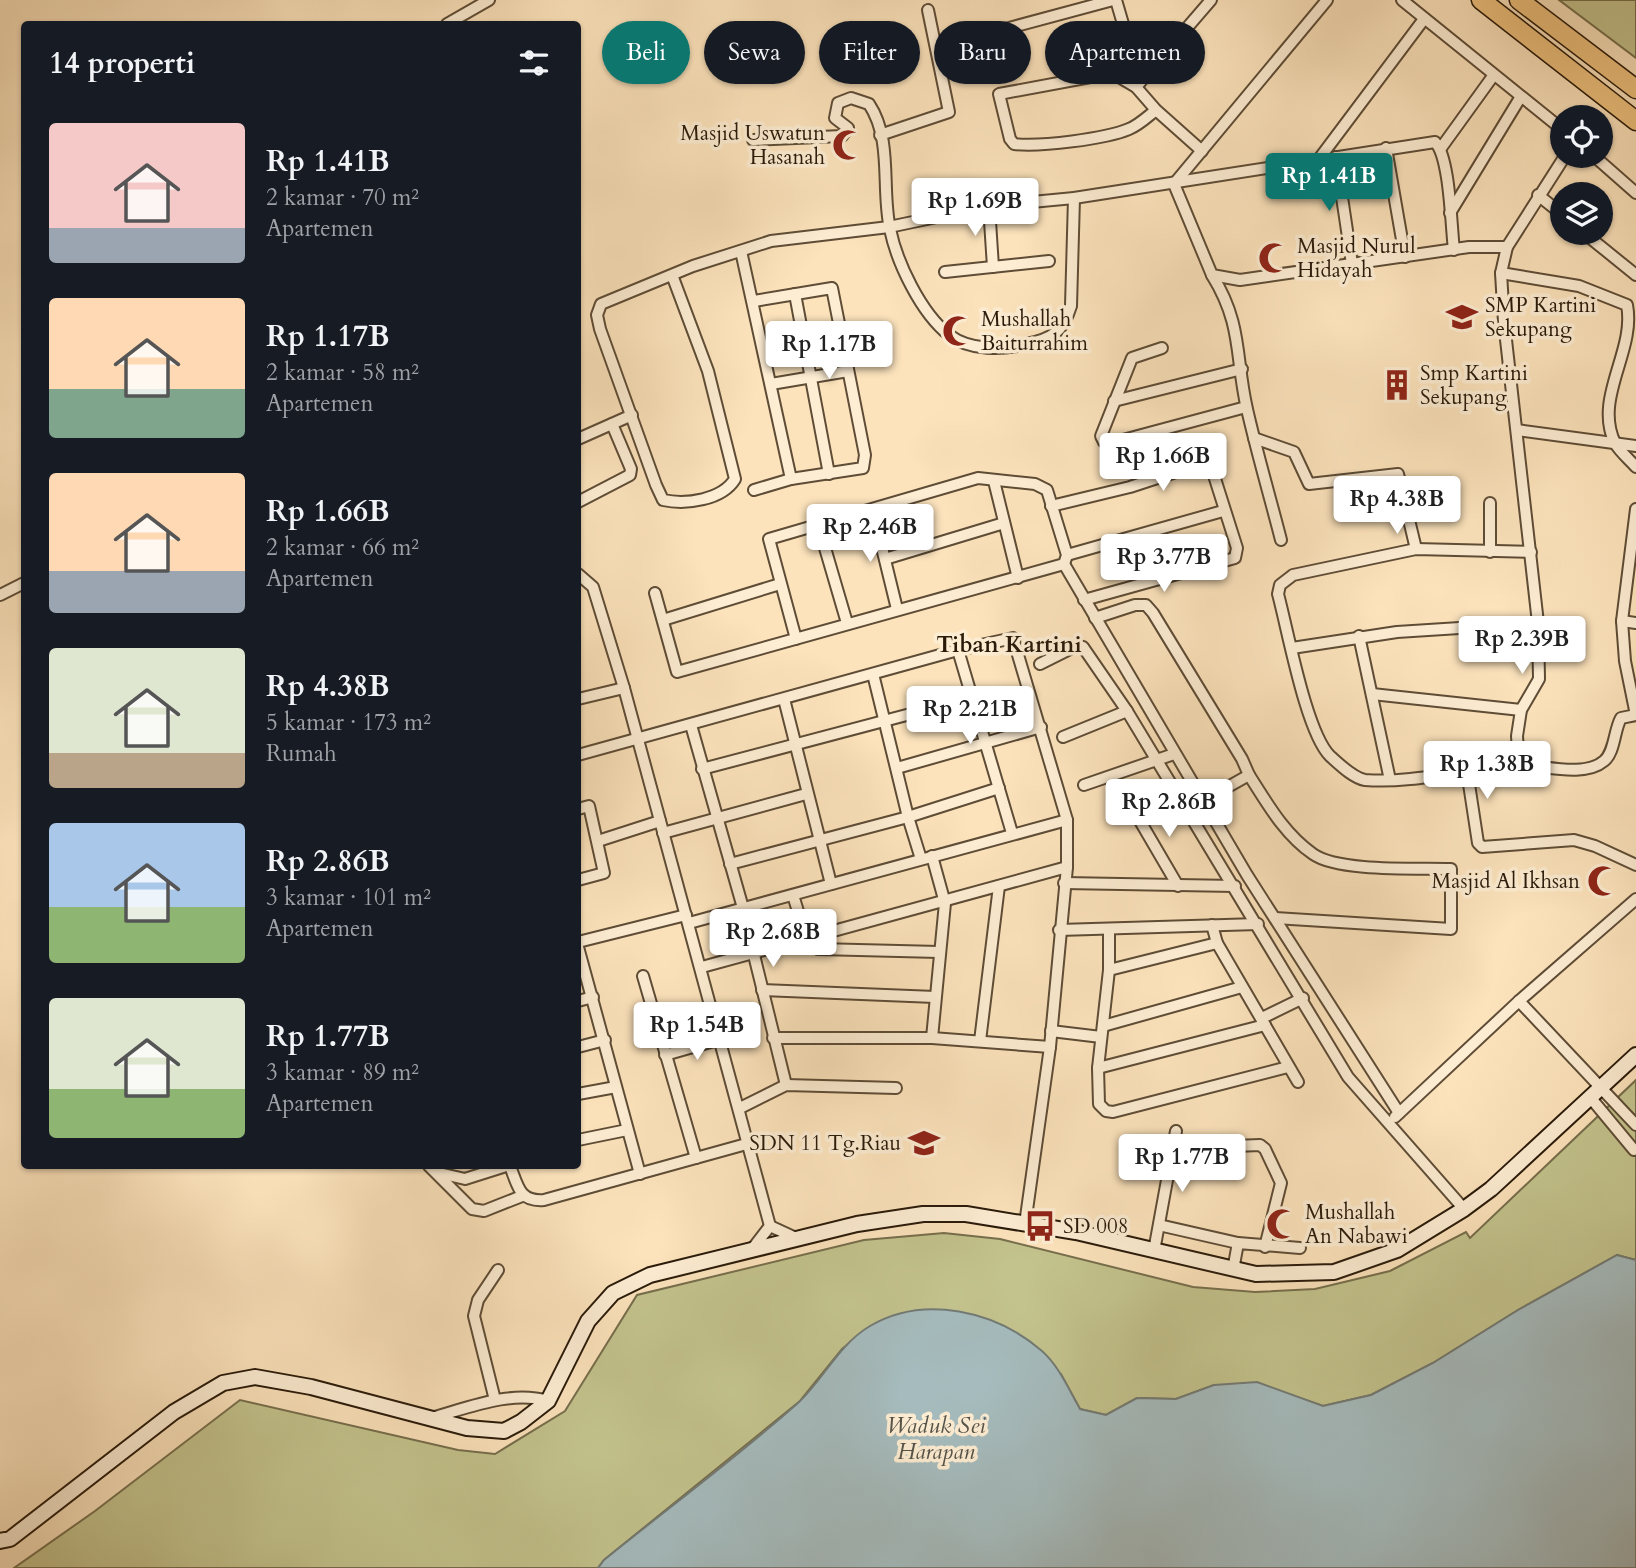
<!DOCTYPE html>
<html lang="id">
<head>
<meta charset="utf-8">
<style>
  :root { --surface:#171b24; --page:#242831; --text:#f1f3f6; --muted:#9ea1a6; --accent:#0f766e }
  body { margin:0; font-family:Cardo,serif; background:var(--page); color:var(--text); height:100vh; display:flex; flex-direction:column; font-size:26px; white-space:nowrap }
  * { box-sizing:border-box; margin:0 }
  p { font-size:23px; color:var(--muted) }
  .icon { flex:none; width:38px; height:38px; fill:none; stroke:currentColor; stroke-width:2; stroke-linecap:round; stroke-linejoin:round }
  .map { position:relative; flex:1; overflow:hidden }
  .panel { position:absolute; left:21px; top:21px; width:560px; height:1148px; display:flex; flex-direction:column; background:var(--surface); border-radius:7px; box-shadow:0 2px 5px #0004 }
  .panel>* { flex:none }
  .hud { position:absolute; left:602px; top:21px; width:665px; height:63px; display:flex; gap:14px }
  .controls { position:absolute; left:1550px; top:105px; display:grid; gap:14px }
  .controls a { display:grid; place-items:center; width:63px; height:63px; border-radius:50%; background:var(--surface); box-shadow:0 2px 5px #0004; font-size:35px }
  .price { position:absolute; translate:-50% -60px; padding:0 16px; border-radius:7px; background:#fff; color:#222; font-size:23px; line-height:46px; filter:drop-shadow(0 2px 4px #0008) }
  .price::after { content:''; position:absolute; left:50%; top:42px; width:21px; height:16px; margin-left:-10px; background:inherit; clip-path:polygon(0 0,100% 0,50% 100%) }
  .price.on { background:var(--accent); color:#fff }
  ul { padding:0; list-style:none }
  li { display:flex; align-items:center; gap:21px; height:175px; padding:0 28px }
  li span { display:grid; place-items:center; flex:none; width:196px; height:140px; border-radius:7px; color:#555 }
  li>.icon { margin-inline-start:auto }
  span .icon { width:84px; height:84px; fill:#fffc; stroke-width:1 }
  li b { font-size:30px }
  h2 { display:flex; justify-content:space-between; align-items:center; height:84px; padding:0 28px; font-size:30px }
  .tag { padding:0 24px; border-radius:32px; background:var(--surface); box-shadow:0 2px 5px #0004; font-size:24px; line-height:63px }
  .tag.on { background:var(--accent); color:#fff }
  .map>svg:first-child { display:block }
  .green { fill:#c3c38d; stroke:#766e4c; stroke-width:2 }
  .water { fill:#a5bbbd; stroke:#737b75; stroke-width:2 }
  .lines { fill:none; stroke-linecap:round; stroke-linejoin:round }
  .minor-casing { stroke:#5e4c36; stroke-width:14 }
  .secondary-casing { stroke:#291a0a; stroke-width:18 }
  .trunk-casing { stroke:#291a0a; stroke-width:21 }
  .minor { stroke:#fdedd3; stroke-width:10 }
  .secondary { stroke:#fdedd3; stroke-width:14 }
  .trunk { stroke:#eec27e; stroke-width:18 }
  .labels { text-anchor:middle; stroke-width:7; stroke-linejoin:round; paint-order:stroke }
  .poi-label { font-size:21px; fill:#291a0a; stroke:#fdedd3; text-anchor:start }
  .neighbourhood-label { font-size:23px; font-weight:bold; fill:#291a0a; stroke:#fdedd3 }
  .water-label { font-size:23px; font-style:italic; fill:#545249; stroke:#fdedd3 }
</style>
</head>
<body>
<div class="map">
<svg width="1636" height="1568" viewBox="0 0 1636 1568">
  <rect width="100%" height="100%" fill="#fce3bc"/>
  <filter id="stains"><feTurbulence type="fractalNoise" baseFrequency=".00286" numOctaves="4"/><feColorMatrix values="0 0 0 0 .2 0 0 0 0 .09 0 0 0 0 .02 0 0 0 .5 -.17"/></filter>
  <radialGradient id="worn" r=".72"><stop offset=".6" stop-color="#630" stop-opacity="0"/><stop offset="1" stop-color="#630" stop-opacity=".3"/></radialGradient>
  <g class="green">
    <path d="M1559,0H1636V58Z"/>
    <path d="M1636,1080V1260L1617,1255L1518,1310L1433,1363L1371,1395L1323,1406L1293,1396L1214,1385L1176,1399L1137,1398L1106,1415L1080,1409L1061,1374L871,1326L842,1349L800,1401L604,1560L598,1568H14L95,1511L240,1400L458,1450L495,1454L565,1411L637,1295L864,1240L944,1233L1000,1239L1193,1287L1255,1292L1315,1289L1390,1271L1466,1232L1470,1238Z"/>
  </g>
  <path class="water" d="M1617,1255L1636,1260V1568H598L604,1560C668,1508 736,1458 798,1403C824,1379 838,1345 870,1326C924,1294 996,1311 1042,1351C1059,1366 1069,1390 1080,1409L1106,1415L1137,1398L1176,1399L1214,1385L1257,1382L1323,1406L1371,1395L1433,1363L1518,1310Z"/>
  <g class="lines">
    <defs>
      <g id="minor">
        <path d="M1116,0L1140,82"/>
        <path d="M1327,0L1174,184L1212,275L1240,280L1469,247H1507"/>
        <path d="M1402,0L1563,130"/>
        <path d="M447,24L489,0"/>
        <path d="M1009,28L1113,0"/>
        <path d="M1136,87L1211,0"/>
        <path d="M1156,110C1147,117 1139,125 1129,129C1105,139 1040,147 1014,144L1010,139L999,94L1112,73L1136,87L1156,110L1202,151"/>
        <path d="M880,135L949,112L928,10"/>
        <path d="M753,140L842,136L848,128L835,118L838,103L851,98L869,104C893,140 881,189 890,229C897,263 921,313 949,335C970,351 1003,350 1026,344C1052,339 1063,332 1071,306L1074,198"/>
        <path d="M1386,148L1405,257"/>
        <path d="M1441,148L1493,76"/>
        <path d="M1594,156L1636,193"/>
        <path d="M1336,157L1352,264"/>
        <path d="M1319,159L1424,19"/>
        <path d="M1538,195L1563,215"/>
        <path d="M989,206L993,267"/>
        <path d="M1450,213L1520,98"/>
        <path d="M1584,233L1636,275"/>
        <path d="M741,251L791,479L863,468L865,455L832,288L754,301"/>
        <path d="M945,272L1049,261"/>
        <path d="M1501,273L1579,286L1627,305C1636,351 1593,398 1615,443C1619,451 1630,460 1636,467"/>
        <path d="M672,275L708,371L735,479C722,500 686,505 663,500L656,485L600,329L597,315L601,304L693,266L771,241L889,227L989,206L1074,198L1435,142C1450,157 1451,226 1454,250"/>
        <path d="M1212,275C1243,325 1235,357 1247,409C1257,453 1270,497 1281,540"/>
        <path d="M795,294L829,474"/>
        <path d="M1162,348L1132,358L1101,436L1104,442L1108,444L1246,407"/>
        <path d="M771,384L848,371"/>
        <path d="M1114,401L1242,369"/>
        <path d="M1517,430L1636,446"/>
        <path d="M1254,438L1294,452L1309,484L1398,474L1416,549"/>
        <path d="M578,439L632,415"/>
        <path d="M994,481L1018,578"/>
        <path d="M754,490L791,479"/>
        <path d="M578,502L630,475L631,469L612,424"/>
        <path d="M1490,503V552"/>
        <path d="M1051,506L1130,487L1203,463L1211,466L1237,548L1235,558L1084,600"/>
        <path d="M873,511L897,609"/>
        <path d="M818,524L847,623"/>
        <path d="M1531,552L1416,549L1293,575L1280,585L1278,594C1288,631 1306,732 1330,756C1339,764 1353,778 1365,780C1417,784 1468,767 1520,765C1543,765 1584,778 1604,761C1615,752 1614,730 1621,718L1636,715"/>
        <path d="M1067,555L1223,511"/>
        <path d="M885,559L1004,523"/>
        <path d="M1064,564L1247,875L1399,1113"/>
        <path d="M578,574L593,587L624,688L770,1226L796,1238"/>
        <path d="M655,593L677,672L1064,564L1067,555L1047,490L1035,484L978,478L769,539L796,639"/>
        <path d="M0,595L24,583"/>
        <path d="M1095,618L1135,605H1146L1153,613L1242,759L1249,775L1203,801"/>
        <path d="M663,620L780,584"/>
        <path d="M1622,621L1636,623"/>
        <path d="M1359,636L1390,780"/>
        <path d="M1292,648L1397,632L1538,623"/>
        <path d="M958,650L1012,833"/>
        <path d="M1040,664L1076,646L1083,647L1127,711L1348,1077L1464,1209"/>
        <path d="M873,674L908,817L921,859"/>
        <path d="M1372,694L1521,710"/>
        <path d="M578,699L624,688"/>
        <path d="M784,699L831,884"/>
        <path d="M1636,715L1625,661L1622,621L1636,509"/>
        <path d="M691,725L743,908"/>
        <path d="M1063,737L1127,711"/>
        <path d="M578,755L958,650L1013,638L1067,820V867L1050,1047L1025,1224"/>
        <path d="M1519,765L1517,736L1521,710L1539,679L1538,623L1504,322L1501,273L1507,247L1565,156"/>
        <path d="M897,768L1041,727"/>
        <path d="M702,769L971,698"/>
        <path d="M1467,771L1478,843L1482,847L1574,840L1595,846L1636,865"/>
        <path d="M1249,775C1267,803 1284,834 1313,854C1338,872 1417,868 1451,869V929L1275,918"/>
        <path d="M1084,785L1174,754"/>
        <path d="M578,809L589,806L604,873L578,880"/>
        <path d="M1133,809L1178,886"/>
        <path d="M663,833L806,794"/>
        <path d="M598,841L660,821"/>
        <path d="M730,864L908,817L999,788"/>
        <path d="M1064,883L1235,886"/>
        <path d="M793,895L807,941L818,949L939,952"/>
        <path d="M689,923L1067,820"/>
        <path d="M1212,925L1217,943L1298,1082"/>
        <path d="M1109,929V970L1098,1068L1265,1025"/>
        <path d="M1059,930L1258,924"/>
        <path d="M578,942L686,915"/>
        <path d="M578,947L640,1174"/>
        <path d="M754,955L786,1085"/>
        <path d="M702,967L1067,867"/>
        <path d="M1109,970L1217,943"/>
        <path d="M643,976L696,1158"/>
        <path d="M762,990L935,997"/>
        <path d="M578,1001L593,997"/>
        <path d="M1519,1001L1636,1125"/>
        <path d="M1262,1018L1303,998"/>
        <path d="M1103,1026L1242,987"/>
        <path d="M1051,1031L1101,1037"/>
        <path d="M773,1038H932L1050,1047"/>
        <path d="M932,1038L945,903L932,856"/>
        <path d="M980,1041L999,886"/>
        <path d="M578,1047L605,1040"/>
        <path d="M665,1055L721,1039"/>
        <path d="M1098,1068L1099,1104L1106,1111L1113,1112L1288,1067"/>
        <path d="M578,1094L616,1087"/>
        <path d="M1590,1097L1634,1150"/>
        <path d="M740,1108L786,1085L896,1088"/>
        <path d="M1395,1117L1519,1001L1636,899"/>
        <path d="M578,1140L627,1130"/>
        <path d="M1173,1157L1235,1146L1260,1145L1265,1149L1281,1183L1265,1247"/>
        <path d="M429,1166L472,1209L484,1211L522,1196"/>
        <path d="M510,1166C518,1186 519,1202 544,1200L750,1143"/>
        <path d="M439,1173L465,1179L506,1166"/>
        <path d="M1159,1225L1238,1243"/>
        <path d="M753,1248L770,1226"/>
        <path d="M1154,1251L1176,1131"/>
        <path d="M1233,1270L1238,1243L1300,1248"/>
        <path d="M495,1400L474,1316L478,1300L498,1270"/>
        <path d="M431,1418C468,1408 510,1390 548,1401"/>
      </g>
      <path id="secondary" d="M0,1541L10,1539L174,1412L223,1383L255,1377L311,1387L467,1428L504,1431L521,1422L548,1401L588,1321L613,1293L650,1275L857,1224L923,1214H966L1076,1232L1256,1274L1334,1272L1397,1250L1464,1209L1491,1189L1636,1055"/>
      <g id="trunk">
        <path d="M1481,0L1636,121"/>
        <path d="M1519,0L1636,89"/>
      </g>
    </defs>
    <use href="#minor" class="minor-casing"/>
    <use href="#secondary" class="secondary-casing"/>
    <use href="#trunk" class="trunk-casing"/>
    <use href="#minor" class="minor"/>
    <use href="#secondary" class="secondary"/>
    <use href="#trunk" class="trunk"/>
  </g>
  <defs>
    <symbol id="mosque-bare" viewBox="-9 -9 18 18"><path d="M3.5-4.9A6 6 0 1 0 3.5 4.9A5 5 0 1 1 3.5-4.9Z" fill="#8f2418" stroke="#fdedd3" stroke-width="2.5" paint-order="stroke"/></symbol>
    <symbol id="school-bare" viewBox="-9 -9 18 18"><path d="M0-5L7-2L0 1L-7-2ZM-4 1L0 2.5L4 1V4Q0 6-4 4Z" fill="#8f2418" stroke="#fdedd3" stroke-width="2.5" paint-order="stroke"/></symbol>
    <symbol id="building-bare" viewBox="-9 -9 18 18"><path d="M-4-6H4V6H1V3H-1V6H-4ZM-2.5-4.3h1.7v1.8h-1.7ZM.8-4.3h1.7v1.8H.8ZM-2.5-1h1.7V.8h-1.7ZM.8-1h1.7V.8H.8Z" fill="#8f2418" stroke="#fdedd3" stroke-width="2.5" paint-order="stroke"/></symbol>
    <symbol id="bus-bare" viewBox="-9 -9 18 18"><path d="M-5-6H5V4H4V6H2V4H-2V6H-4V4H-5ZM-3.5-4V0h7V-4ZM-3.5 1.2v1.5H-2V1.2ZM2 1.2v1.5H3.5V1.2Z" fill="#8f2418" stroke="#fdedd3" stroke-width="2.5" paint-order="stroke"/></symbol>
  </defs>
  <g fill-rule="evenodd">
    <use href="#mosque-bare" x="826" y="123" width="44" height="44"/>
    <use href="#mosque-bare" x="1252" y="236" width="44" height="44"/>
    <use href="#school-bare" x="1440" y="295" width="44" height="44"/>
    <use href="#mosque-bare" x="936" y="309" width="44" height="44"/>
    <use href="#building-bare" x="1375" y="363" width="44" height="44"/>
    <use href="#mosque-bare" x="1581" y="859" width="44" height="44"/>
    <use href="#school-bare" x="902" y="1121" width="44" height="44"/>
    <use href="#mosque-bare" x="1260" y="1202" width="44" height="44"/>
    <use href="#bus-bare" x="1018" y="1204" width="44" height="44"/>
  </g>
  <g class="labels">
    <g class="poi-label">
      <text x="825" y="140" text-anchor="end">Masjid Uswatun<tspan x="825" dy="24">Hasanah</tspan></text>
      <text x="1297" y="253">Masjid Nurul<tspan x="1297" dy="24">Hidayah</tspan></text>
      <text x="1485" y="312">SMP Kartini<tspan x="1485" dy="24">Sekupang</tspan></text>
      <text x="981" y="326">Mushallah<tspan x="981" dy="24">Baiturrahim</tspan></text>
      <text x="1420" y="380">Smp Kartini<tspan x="1420" dy="24">Sekupang</tspan></text>
      <text x="1580" y="888" text-anchor="end">Masjid Al Ikhsan</text>
      <text x="901" y="1150" text-anchor="end">SDN 11 Tg.Riau</text>
      <text x="1305" y="1219">Mushallah<tspan x="1305" dy="24">An Nabawi</tspan></text>
      <text x="1063" y="1233">SD 008</text>
    </g>
    <g class="neighbourhood-label">
      <text x="1009" y="652">Tiban Kartini</text>
    </g>
    <g class="water-label">
      <text x="936" y="1433">Waduk Sei<tspan x="936" dy="26">Harapan</tspan></text>
    </g>
  </g>
  <rect width="100%" height="100%" filter="url(#stains)"/>
  <rect width="100%" height="100%" fill="url(#worn)"/>
</svg>
<div class="controls">
<a><svg class="icon" aria-label="locate" viewBox="0 0 24 24"><circle cx="12" cy="12" r="6"/><path d="M12 2v4M12 18v4M2 12h4M18 12h4"/></svg></a>
<a><svg class="icon" aria-label="layers" viewBox="0 0 24 24"><path d="M12 4l9 5-9 5-9-5zM3 14l9 5 9-5"/></svg></a>
</div>
<b class="price on" style="left:1329px;top:213px">Rp 1.41B</b>
<b class="price" style="left:975px;top:238px">Rp 1.69B</b>
<b class="price" style="left:829px;top:381px">Rp 1.17B</b>
<b class="price" style="left:1163px;top:493px">Rp 1.66B</b>
<b class="price" style="left:1397px;top:536px">Rp 4.38B</b>
<b class="price" style="left:870px;top:564px">Rp 2.46B</b>
<b class="price" style="left:1164px;top:594px">Rp 3.77B</b>
<b class="price" style="left:1522px;top:676px">Rp 2.39B</b>
<b class="price" style="left:970px;top:746px">Rp 2.21B</b>
<b class="price" style="left:1487px;top:801px">Rp 1.38B</b>
<b class="price" style="left:1169px;top:839px">Rp 2.86B</b>
<b class="price" style="left:773px;top:969px">Rp 2.68B</b>
<b class="price" style="left:697px;top:1062px">Rp 1.54B</b>
<b class="price" style="left:1182px;top:1194px">Rp 1.77B</b>
<div class="hud">
<a class="tag on">Beli</a>
<a class="tag">Sewa</a>
<a class="tag">Filter</a>
<a class="tag">Baru</a>
<a class="tag">Apartemen</a>
</div>
<section class="panel">
<h2>14 properti<svg class="icon" aria-label="filters" viewBox="0 0 24 24"><path d="M4 7h16M4 17h16"/><circle cx="9" cy="7" r="2"/><circle cx="15" cy="17" r="2"/></svg></h2>
<ul>
<li><span style="background:linear-gradient(#f6c9c9 75%,#9aa5b1 0)"><svg class="icon" aria-label="home" viewBox="0 0 24 24"><path d="M3 11l9-7 9 7M6 9v11h12V9"/></svg></span><div><b>Rp 1.41B</b><p>2 kamar · 70 m²</p><p>Apartemen</p></div></li>
<li><span style="background:linear-gradient(#ffd9b3 65%,#7fa58c 0)"><svg class="icon" aria-label="home" viewBox="0 0 24 24"><path d="M3 11l9-7 9 7M6 9v11h12V9"/></svg></span><div><b>Rp 1.17B</b><p>2 kamar · 58 m²</p><p>Apartemen</p></div></li>
<li><span style="background:linear-gradient(#ffd9b3 70%,#9aa5b1 0)"><svg class="icon" aria-label="home" viewBox="0 0 24 24"><path d="M3 11l9-7 9 7M6 9v11h12V9"/></svg></span><div><b>Rp 1.66B</b><p>2 kamar · 66 m²</p><p>Apartemen</p></div></li>
<li><span style="background:linear-gradient(#dfe7d0 75%,#b9a48a 0)"><svg class="icon" aria-label="home" viewBox="0 0 24 24"><path d="M3 11l9-7 9 7M6 9v11h12V9"/></svg></span><div><b>Rp 4.38B</b><p>5 kamar · 173 m²</p><p>Rumah</p></div></li>
<li><span style="background:linear-gradient(#a9c7e8 60%,#8fb573 0)"><svg class="icon" aria-label="home" viewBox="0 0 24 24"><path d="M3 11l9-7 9 7M6 9v11h12V9"/></svg></span><div><b>Rp 2.86B</b><p>3 kamar · 101 m²</p><p>Apartemen</p></div></li>
<li><span style="background:linear-gradient(#dfe7d0 65%,#8fb573 0)"><svg class="icon" aria-label="home" viewBox="0 0 24 24"><path d="M3 11l9-7 9 7M6 9v11h12V9"/></svg></span><div><b>Rp 1.77B</b><p>3 kamar · 89 m²</p><p>Apartemen</p></div></li>
</ul>
</section>
</div>
</body>
</html>
